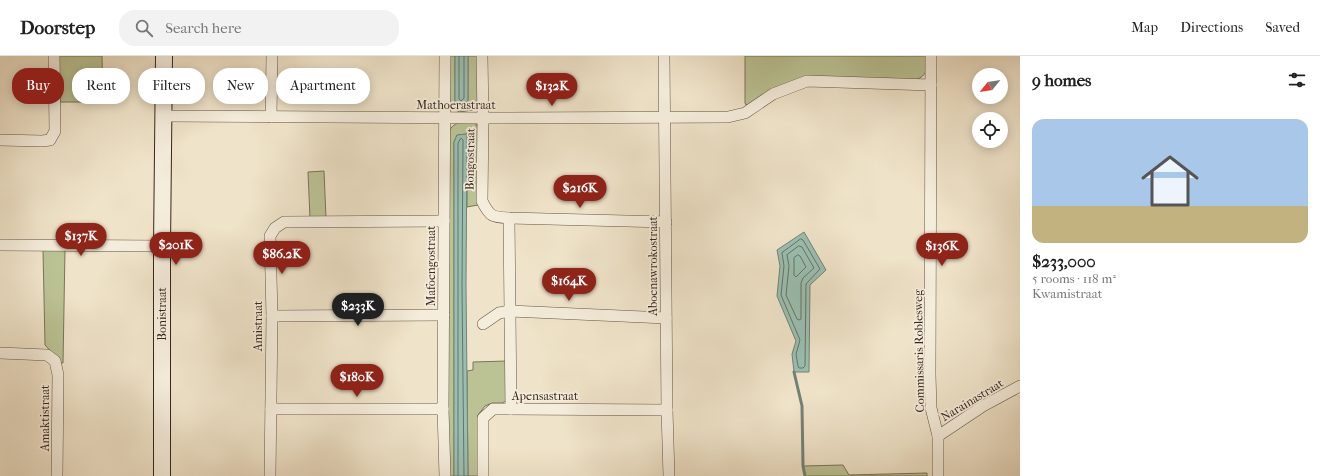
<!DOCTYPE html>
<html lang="en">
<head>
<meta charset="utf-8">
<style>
  :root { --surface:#fff; --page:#f2f2f2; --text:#222; --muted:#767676; --line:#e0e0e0; --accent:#8f2418 }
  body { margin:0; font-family:"IM FELL French Canon",serif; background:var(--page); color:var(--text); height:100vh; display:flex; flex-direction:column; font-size:15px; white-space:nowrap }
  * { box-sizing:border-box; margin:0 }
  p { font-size:13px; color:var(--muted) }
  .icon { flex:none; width:22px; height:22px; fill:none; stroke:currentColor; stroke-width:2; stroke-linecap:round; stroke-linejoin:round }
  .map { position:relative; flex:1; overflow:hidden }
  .panel { display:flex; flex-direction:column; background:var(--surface); width:300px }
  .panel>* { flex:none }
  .top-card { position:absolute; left:12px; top:12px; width:380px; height:36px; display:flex; gap:8px }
  .needle { width:26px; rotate:240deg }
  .fabs { position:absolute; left:972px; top:12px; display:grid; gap:8px }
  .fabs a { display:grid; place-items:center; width:36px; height:36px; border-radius:50%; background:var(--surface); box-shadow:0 2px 10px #0003; font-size:20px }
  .price { position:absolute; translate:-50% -34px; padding:0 9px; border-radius:14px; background:var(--accent); color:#fff; font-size:13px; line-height:26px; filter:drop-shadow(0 1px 2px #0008) }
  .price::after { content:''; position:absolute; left:50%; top:24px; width:12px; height:9px; margin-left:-6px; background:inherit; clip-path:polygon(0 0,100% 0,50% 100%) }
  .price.active { background:#222; color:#fff }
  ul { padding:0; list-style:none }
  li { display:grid; align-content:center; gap:8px; height:212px; padding:0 12px }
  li+li { border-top:1px solid var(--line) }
  li span { display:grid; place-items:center; height:124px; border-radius:12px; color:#555 }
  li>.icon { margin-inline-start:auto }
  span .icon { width:72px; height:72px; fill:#fffc; stroke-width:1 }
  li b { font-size:17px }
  h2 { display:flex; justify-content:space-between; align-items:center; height:48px; padding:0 12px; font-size:17px }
  .chip { padding:0 14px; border-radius:16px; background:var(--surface); box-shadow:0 2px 10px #0003; font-size:14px; line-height:36px }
  .chip.active { background:var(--accent); color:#fff }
  header { display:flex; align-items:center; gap:24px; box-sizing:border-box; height:56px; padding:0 20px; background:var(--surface); border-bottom:1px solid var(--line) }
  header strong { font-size:19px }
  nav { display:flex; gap:22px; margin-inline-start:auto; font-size:14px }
  .search { width:280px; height:36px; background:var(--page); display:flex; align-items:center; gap:10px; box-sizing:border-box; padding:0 14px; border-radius:16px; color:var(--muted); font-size:15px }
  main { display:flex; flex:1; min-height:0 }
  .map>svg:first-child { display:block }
  .green { fill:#bbc395; stroke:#7a7459 }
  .water { fill:#9abfb1; stroke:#738276 }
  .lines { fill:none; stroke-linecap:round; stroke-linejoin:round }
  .shore { stroke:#697267; stroke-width:1 }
  .stream { stroke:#738276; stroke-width:3 }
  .street-casing { stroke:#665548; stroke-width:12 }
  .secondary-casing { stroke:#38261d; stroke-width:18 }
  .street { stroke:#f5eddc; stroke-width:11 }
  .secondary { stroke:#f5eddc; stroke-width:16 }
  .labels { text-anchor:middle; stroke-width:3.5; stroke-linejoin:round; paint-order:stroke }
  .street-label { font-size:12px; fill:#38261d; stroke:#f5eddc }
</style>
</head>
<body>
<header>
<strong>Doorstep</strong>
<div class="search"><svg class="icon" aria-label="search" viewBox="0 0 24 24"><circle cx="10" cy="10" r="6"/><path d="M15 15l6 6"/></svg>Search here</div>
<nav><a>Map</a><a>Directions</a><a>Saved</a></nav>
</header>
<main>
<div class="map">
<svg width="1020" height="420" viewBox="0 0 1020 420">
  <rect width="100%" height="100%" fill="#efe3c9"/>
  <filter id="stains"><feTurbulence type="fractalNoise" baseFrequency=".005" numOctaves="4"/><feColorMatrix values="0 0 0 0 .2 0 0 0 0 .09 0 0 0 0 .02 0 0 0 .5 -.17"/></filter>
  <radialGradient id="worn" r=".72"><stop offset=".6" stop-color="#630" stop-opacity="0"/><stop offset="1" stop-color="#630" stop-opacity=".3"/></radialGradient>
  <g class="green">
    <path d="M58,0H102L103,46H60Z"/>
    <path d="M449,0H455V46L457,49C463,49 465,49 468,44V0H478L479,49L473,54L459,56L452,51L450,48Z"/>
    <path d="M745,0H926C926,13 929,19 915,24L802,22L750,49H746L745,47Z"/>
    <path d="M472,66L476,68L478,73V149L467,151V78L457,79L454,86V420H448L449,76C453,65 462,67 472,66Z"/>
    <path d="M324,115L326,162H310L308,116Z"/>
    <path d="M43,194H65L63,307H56L55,300L45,289Z"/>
    <path d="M507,305L506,345L502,347H492L485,350L478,359V420H468L467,315L473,314V306Z"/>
    <path d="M843,409L849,419L927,417V420H805L803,410Z"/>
  </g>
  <g class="water">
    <path d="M455,0H468V44C465,49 462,49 457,49L455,46Z"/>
    <path d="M467,78L466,230L468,420H454V86L457,79Z"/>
    <path d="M804,176L826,214L810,229L809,316H794L792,298L796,285L777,240L780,210L777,194Z"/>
  </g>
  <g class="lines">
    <g class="shore">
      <path d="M459,0V43L461,45L464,42V0"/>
      <path d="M801,183L803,184L820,213L806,228L805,310L803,312H799L798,310L796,298L800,284L781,239L784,210L782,197Z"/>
      <path d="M799,190L802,191L814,212L803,222L801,227V263L799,264L797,263L786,239L789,210L787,199Z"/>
      <path d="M798,199L800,200L806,211L796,221L794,219V202Z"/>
      <path d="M458,420V87L461,82L463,84L462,230L464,420"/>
    </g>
    <path class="stream" d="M794,316L802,350L803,410L805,420"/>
    <defs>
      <g id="street">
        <path d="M482,0L483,62L482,145C490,161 492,161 509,162L666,166"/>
        <path d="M664,0L667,354L669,420"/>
        <path d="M931,0L930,319L931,352L938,380V420"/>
        <path d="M164,60L483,62L728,61L745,57L773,38L807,25L931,29"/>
        <path d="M271,61L272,0"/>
        <path d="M0,84L42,85L50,84L55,75L54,0"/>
        <path d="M509,162L511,353"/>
        <path d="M0,189L162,190"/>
        <path d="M272,260L444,259"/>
        <path d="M483,268L499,257L510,255L666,262"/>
        <path d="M0,297L47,299L55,305L58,319L57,420"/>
        <path d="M271,353H443"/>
        <path d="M938,380L983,350L1020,330"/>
        <path d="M270,420L272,260L270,180L275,172L284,166L444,165"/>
        <path d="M445,420L443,353L445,0"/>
        <path d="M483,420V362L493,353L667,354"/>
      </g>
      <path id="secondary" d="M162,420V190L164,0"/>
    </defs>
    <use href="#street" class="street-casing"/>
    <use href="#secondary" class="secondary-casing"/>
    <use href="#street" class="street"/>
    <use href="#secondary" class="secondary"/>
  </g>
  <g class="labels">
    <g class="street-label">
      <text x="456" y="53">Mathoerastraat</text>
      <text transform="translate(470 103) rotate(-89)" y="4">Bongostraat</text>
      <text transform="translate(431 210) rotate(-90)" y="4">Mafoengostraat</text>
      <text transform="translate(653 210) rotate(-90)" y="4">Aboenawrokostraat</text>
      <text transform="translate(162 258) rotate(-90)" y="4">Bonistraat</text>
      <text transform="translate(258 270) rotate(-90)" y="4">Amistraat</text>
      <text transform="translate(919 295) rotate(-91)" y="4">Commissaris Roblesweg</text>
      <text x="545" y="344">Apensastraat</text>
      <text transform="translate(972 344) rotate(-31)" y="4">Narainastraat</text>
      <text transform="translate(45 362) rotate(-90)" y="4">Amaktistraat</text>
    </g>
  </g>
  <rect width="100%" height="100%" filter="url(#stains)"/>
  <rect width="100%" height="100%" fill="url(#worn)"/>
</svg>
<div class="fabs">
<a><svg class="needle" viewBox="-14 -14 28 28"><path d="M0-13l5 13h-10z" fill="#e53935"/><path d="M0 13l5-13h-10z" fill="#767676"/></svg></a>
<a><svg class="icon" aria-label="locate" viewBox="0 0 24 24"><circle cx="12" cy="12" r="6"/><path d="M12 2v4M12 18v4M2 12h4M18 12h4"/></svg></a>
</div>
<b class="price" style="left:552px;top:51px">$132K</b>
<b class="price" style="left:580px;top:153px">$216K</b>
<b class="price" style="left:81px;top:201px">$137K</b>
<b class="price" style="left:176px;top:210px">$201K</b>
<b class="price" style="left:942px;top:211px">$136K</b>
<b class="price" style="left:282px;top:219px">$86.2K</b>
<b class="price" style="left:569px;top:246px">$164K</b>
<b class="price active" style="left:358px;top:271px">$233K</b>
<b class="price" style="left:357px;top:342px">$180K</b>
<div class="top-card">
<a class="chip active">Buy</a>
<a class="chip">Rent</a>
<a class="chip">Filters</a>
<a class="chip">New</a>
<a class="chip">Apartment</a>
</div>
</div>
<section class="panel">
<h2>9 homes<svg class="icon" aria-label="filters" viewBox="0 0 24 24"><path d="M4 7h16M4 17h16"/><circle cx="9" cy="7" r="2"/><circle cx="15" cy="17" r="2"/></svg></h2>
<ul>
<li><span style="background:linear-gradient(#a9c7e8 70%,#c2b280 0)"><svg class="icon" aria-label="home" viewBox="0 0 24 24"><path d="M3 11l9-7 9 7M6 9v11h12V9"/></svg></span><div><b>$233,000</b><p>5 rooms · 118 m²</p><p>Kwamistraat</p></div></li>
</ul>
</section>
</main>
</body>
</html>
